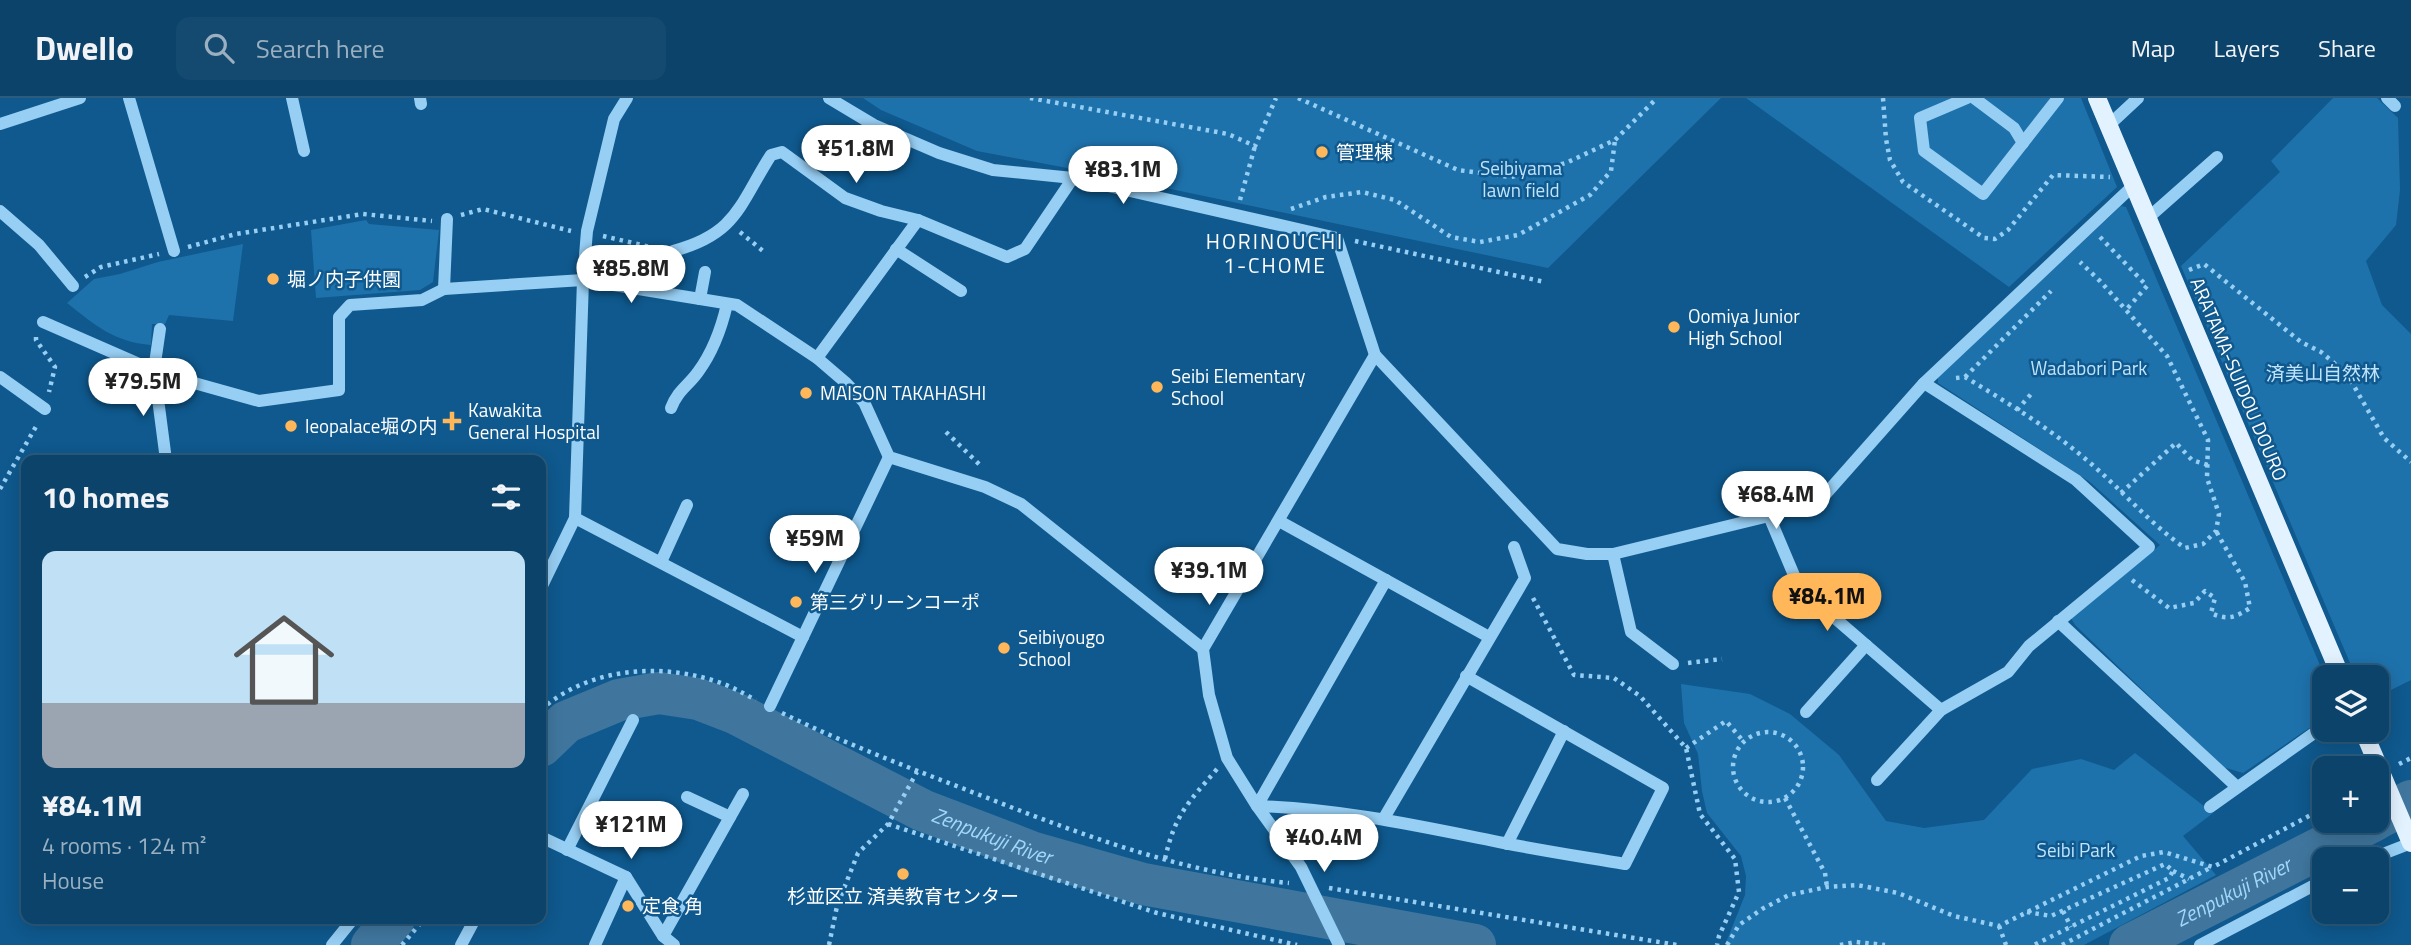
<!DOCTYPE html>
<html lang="en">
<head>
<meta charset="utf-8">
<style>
  :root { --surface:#0b436a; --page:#144a70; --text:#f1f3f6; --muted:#9ab0c1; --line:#2b5c7e; --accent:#ffb759 }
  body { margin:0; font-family:"Titillium Web","Noto Sans JP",sans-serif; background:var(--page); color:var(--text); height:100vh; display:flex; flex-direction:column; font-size:26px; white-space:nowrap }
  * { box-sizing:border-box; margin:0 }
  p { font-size:23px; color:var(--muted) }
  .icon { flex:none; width:38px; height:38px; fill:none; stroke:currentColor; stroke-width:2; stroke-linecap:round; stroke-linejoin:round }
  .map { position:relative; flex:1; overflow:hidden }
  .drawer { position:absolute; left:21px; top:357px; width:525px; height:469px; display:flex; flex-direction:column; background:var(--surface); border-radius:14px; box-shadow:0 4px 18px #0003,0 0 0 2px var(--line) }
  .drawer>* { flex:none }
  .buttons { position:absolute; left:2312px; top:567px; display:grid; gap:14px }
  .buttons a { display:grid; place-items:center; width:77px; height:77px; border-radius:14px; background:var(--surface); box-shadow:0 4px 18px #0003,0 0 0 2px var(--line); font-size:35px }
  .price { position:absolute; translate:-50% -60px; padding:0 16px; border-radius:24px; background:#fff; color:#222; font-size:23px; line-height:46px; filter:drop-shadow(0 2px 4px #0008) }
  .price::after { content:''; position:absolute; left:50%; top:42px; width:21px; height:16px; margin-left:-10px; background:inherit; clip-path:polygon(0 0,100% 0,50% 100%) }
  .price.active { background:var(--accent); color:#111 }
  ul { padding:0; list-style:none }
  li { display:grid; align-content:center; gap:14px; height:371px; padding:0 21px }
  li span { display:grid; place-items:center; height:217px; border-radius:14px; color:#555 }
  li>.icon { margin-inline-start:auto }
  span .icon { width:126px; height:126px; fill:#fffc; stroke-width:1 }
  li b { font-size:30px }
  h2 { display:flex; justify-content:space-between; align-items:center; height:84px; padding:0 21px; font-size:30px }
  header { display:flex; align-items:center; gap:42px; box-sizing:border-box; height:98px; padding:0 35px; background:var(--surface); border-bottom:2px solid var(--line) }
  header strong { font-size:33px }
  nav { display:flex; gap:38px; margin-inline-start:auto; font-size:24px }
  .search { width:490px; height:63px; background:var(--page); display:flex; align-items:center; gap:18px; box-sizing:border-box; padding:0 24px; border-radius:14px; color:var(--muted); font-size:26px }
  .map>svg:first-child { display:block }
  .green { fill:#1e72ac }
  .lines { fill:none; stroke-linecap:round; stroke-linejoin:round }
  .river { stroke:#40769e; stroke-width:42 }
  .path { stroke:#97cef3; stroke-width:4.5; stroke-dasharray:3.5 5; stroke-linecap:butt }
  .minor { stroke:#97cef3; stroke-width:12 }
  .major { stroke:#e3f2ff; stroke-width:18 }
  .poi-dot { fill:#ffb759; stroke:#0f598e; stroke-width:2.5 }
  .labels { text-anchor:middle; stroke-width:5; stroke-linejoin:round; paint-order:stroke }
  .poi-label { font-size:19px; fill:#fff; stroke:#0f598e; text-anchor:start }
  .park-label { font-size:19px; fill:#bfe4fe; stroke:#0f598e }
  .street-label { font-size:19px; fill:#fff; stroke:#0f598e }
  .neighbourhood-label { font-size:21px; letter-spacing:2px; fill:#fff; stroke:#0f598e }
  .water-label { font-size:21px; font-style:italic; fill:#a3d7fa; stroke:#0f598e }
</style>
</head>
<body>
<header>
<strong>Dwello</strong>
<div class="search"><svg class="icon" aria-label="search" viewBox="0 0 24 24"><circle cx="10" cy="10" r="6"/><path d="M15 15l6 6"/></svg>Search here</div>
<nav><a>Map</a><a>Layers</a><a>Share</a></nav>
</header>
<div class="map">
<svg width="2411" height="847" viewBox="0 0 2411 847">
  <rect width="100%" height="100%" fill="#0f598e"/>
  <g class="green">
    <path d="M863,0H1721L1548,170L1104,77L977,53L881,12Z"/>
    <path d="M1746,0H2081L2117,89L2009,189Z"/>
    <path d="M2333,0H2377L2398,20L2400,92L2396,127L2366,163L2382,207L2411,236V582L2377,599L2376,579H2356L2181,168L2280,74L2271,63Z"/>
    <path d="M2121,108L2126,109L2325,579L2324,620L2243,675L2223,669L2075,527L2071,520L2160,447L2090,384L1938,285V278Z"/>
    <path d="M366,122L369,126L439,132L433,184L420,192L316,200L311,132Z"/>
    <path d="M243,146L233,223L169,217L165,226H152L151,247C114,244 95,227 67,205L94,181L120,176L158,164Z"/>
    <path d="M1681,586L1750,596L1790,616L1839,657L1886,723L1924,730L1984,722L2032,671L2081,661L2114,672L2135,655L2213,715L2183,738L2216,777L2084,847H1725L1745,797L1746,778L1741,758L1707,715L1702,693L1698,656L1684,625Z"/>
  </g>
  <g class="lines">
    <g class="river">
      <path id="s1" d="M541,648L566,624L619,602L659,595L698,601L737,616L922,712L1034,755L1143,786L1475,847"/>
      <path d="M2376,721L2411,703"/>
      <path d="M372,847L394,821"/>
      <path id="s2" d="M2130,847L2373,723"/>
    </g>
    <g class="path">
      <path d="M1030,0L1228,36L1255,48L1276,0"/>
      <path d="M1298,0L1458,72L1511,79L1566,65L1615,42L1657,0"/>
      <path d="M1883,0L1886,41L1890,62L1903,84L1984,140L1995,141L2008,132L2053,77L2110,79"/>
      <path d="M1240,102L1255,48"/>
      <path d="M1291,111L1326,99L1362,94L1395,102L1451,139L1480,144L1518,137L1590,97L1611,73L1615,42"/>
      <path d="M461,117L483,111L571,133"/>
      <path d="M740,134L763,153"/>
      <path d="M603,138L659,151"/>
      <path d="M2100,139L2147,188L2126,212"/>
      <path d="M1355,143L1545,184"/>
      <path d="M188,149L236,136L363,116L432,123"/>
      <path d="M2189,172L2204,166L2301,244L2321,254L2333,264L2351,283L2384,340L2411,364"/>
      <path d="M85,179L101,169L159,156"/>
      <path d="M36,239V242L55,269L49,294"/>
      <path d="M1965,279L2051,193"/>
      <path d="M1956,280L1965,279C2008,305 2051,331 2089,364C2122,392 2149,425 2185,450L2203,446L2216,433L2219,416L2207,380L2208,342L2167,258L2100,183L2080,164"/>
      <path d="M2017,312L2032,295"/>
      <path d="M946,334L982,369"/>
      <path d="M0,391L38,325"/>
      <path d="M2121,395L2176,345L2192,362L2208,367"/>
      <path d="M2132,482L2169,510L2194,505L2205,493L2215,500L2211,515C2228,523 2236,519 2250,510L2245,484L2216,433"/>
      <path d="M1533,500L1574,577L1614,580L1640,598L1686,650L1700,716L1735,761L1739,794L1719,838L1717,847"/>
      <path d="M1688,565L1722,561"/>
      <path d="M541,612C588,569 663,564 721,585C733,589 744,596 756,602"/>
      <path d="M782,615C856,651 932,678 1008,708C1099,743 1192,776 1289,785"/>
      <circle cx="1768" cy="669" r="35"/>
      <path d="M1686,650L1726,623L1744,644"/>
      <path d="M2399,666L2411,660"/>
      <path d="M1785,700L1825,775L1827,789"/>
      <path d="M888,726L1157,815L1297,847"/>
      <path d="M1165,761C1175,716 1188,705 1217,671"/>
      <path d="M2173,773L2189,781"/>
      <path d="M1329,790L1677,847"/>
      <path d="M2063,813L2071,829"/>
      <path d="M2027,814L2051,818L2165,766L2173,773L2169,780L2034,847"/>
      <path d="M1999,828L2006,847"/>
      <path d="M402,847L424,821"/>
      <path d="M829,847L837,808L858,755L888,726L917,674"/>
      <path d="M1727,847L1739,827L1762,811L1789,797L1827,789L1857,787L1898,795L1954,818L1999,828L2141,758L2164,754L2213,769L2324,710"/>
      <path d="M1840,847L1856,844L1885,847"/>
      <path d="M2062,847L2212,769"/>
    </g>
    <g class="minor">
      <path d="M129,0L174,153"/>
      <path d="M292,0L304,53"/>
      <path d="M420,0L421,6"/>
      <path d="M829,0L874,27L939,55L993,72L1073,80L1337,140L1375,257L1557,451L1587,456H1613L1769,418L1823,399L1924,285L2135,86"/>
      <path d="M1967,0L1920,20L1924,53L1983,96L2058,0"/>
      <path d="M1974,0L2014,30L2023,45"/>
      <path d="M2387,0L2395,8"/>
      <path d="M0,26L80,0"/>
      <path d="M2109,27L2138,0"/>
      <path d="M0,113L39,147L73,188"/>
      <path d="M2148,120L2217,59"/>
      <path d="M896,151L961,193"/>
      <path d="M673,153C737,136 739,107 771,57L782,54L845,100L881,113L918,122L1007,159L1025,151L1073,80"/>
      <path d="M444,191L447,121"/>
      <path d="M700,201L705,174"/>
      <path d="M43,224L162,276L259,303L339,292V219L350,207L422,202L444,191L583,182L737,207L817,260L845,284L864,304L889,359L985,389L1021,406L1203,551"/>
      <path d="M817,260L918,122"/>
      <path d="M154,272L160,231"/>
      <path d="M162,276L158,301L166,362"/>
      <path d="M0,279L45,311"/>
      <path d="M671,310C678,292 688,288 698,274C712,255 722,228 727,206"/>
      <path d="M1769,418L1799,489L1941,612"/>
      <path d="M575,420L803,539"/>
      <path d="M1279,423L1489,539"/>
      <path d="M1613,456L1631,534L1673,566"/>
      <path d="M661,464L687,407"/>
      <path d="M1386,482L1257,708C1343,711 1419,728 1504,745C1544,753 1584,759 1625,766L1663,690L1466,578"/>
      <path d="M541,490L575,420L583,182L587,133L614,21L627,0"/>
      <path d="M2058,523L2237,689"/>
      <path d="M770,608L889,359"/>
      <path d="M1806,614L1866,547"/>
      <path d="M1877,682L1941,612L2008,574L2029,548L2149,449L2076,382L1924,285"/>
      <path d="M687,699L730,719"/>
      <path d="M2210,709L2324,628"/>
      <path d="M1384,720L1525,480L1514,449"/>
      <path d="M541,739L626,779L663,838L674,847"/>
      <path d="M1507,746L1564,633"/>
      <path d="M567,752L633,622"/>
      <path d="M2370,761L2411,745"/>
      <path d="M663,838L743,696"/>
      <path d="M332,847L353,821"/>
      <path d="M461,847L475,821"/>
      <path d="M595,847L626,779"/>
      <path d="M1339,847L1301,769L1257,708L1227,660L1209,597L1203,551L1375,257"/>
      <path d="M2200,847L2324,782"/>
    </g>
    <g class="major">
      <path d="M2097,0L2341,579"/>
      <path d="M2363,632L2411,745"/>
    </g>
  </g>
  <g class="poi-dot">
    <circle cx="1322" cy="54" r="7"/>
    <circle cx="273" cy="181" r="7"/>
    <circle cx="1674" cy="229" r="7"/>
    <circle cx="1157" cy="289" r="7"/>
    <circle cx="806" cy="295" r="7"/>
    <path d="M448.5 312.5h7v7h7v7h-7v7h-7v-7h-7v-7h7z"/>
    <circle cx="291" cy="328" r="7"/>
    <circle cx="796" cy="504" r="7"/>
    <circle cx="1004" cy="550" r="7"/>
    <circle cx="903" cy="776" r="7"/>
    <circle cx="628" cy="808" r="7"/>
  </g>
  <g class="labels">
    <g class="poi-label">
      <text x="1336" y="61">管理棟</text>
      <text x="287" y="188">堀ノ内子供園</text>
      <text x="1688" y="225">Oomiya Junior<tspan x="1688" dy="22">High School</tspan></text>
      <text x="1171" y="285">Seibi Elementary<tspan x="1171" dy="22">School</tspan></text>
      <text x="820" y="302">MAISON TAKAHASHI</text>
      <text x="468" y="319">Kawakita<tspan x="468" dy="22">General Hospital</tspan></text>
      <text x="305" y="335">leopalace堀の内</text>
      <text x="810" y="511">第三グリーンコーポ</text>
      <text x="1018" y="546">Seibiyougo<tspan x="1018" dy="22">School</tspan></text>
      <text x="903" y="805" text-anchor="middle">杉並区立 済美教育センター</text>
      <text x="642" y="815">定食 角</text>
    </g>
    <g class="park-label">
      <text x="1521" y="77">Seibiyama<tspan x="1521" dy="22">lawn field</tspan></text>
      <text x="2089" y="277">Wadabori Park</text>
      <text x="2323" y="282">済美山自然林</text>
      <text x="2076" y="759">Seibi Park</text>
    </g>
    <g class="street-label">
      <text transform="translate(2239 281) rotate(67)" y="7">ARATAMA-SUIDOU DOURO</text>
    </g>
    <g class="neighbourhood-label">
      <text x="1275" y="151">HORINOUCHI<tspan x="1275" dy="24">1-CHOME</tspan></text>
    </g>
    <g class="water-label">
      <text dy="7" stroke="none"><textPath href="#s1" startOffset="497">Zenpukuji River</textPath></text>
      <text dy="7" stroke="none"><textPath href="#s2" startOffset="116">Zenpukuji River</textPath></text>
    </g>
  </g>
</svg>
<div class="buttons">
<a><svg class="icon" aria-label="layers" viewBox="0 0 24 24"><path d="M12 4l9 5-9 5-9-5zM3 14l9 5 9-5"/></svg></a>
<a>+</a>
<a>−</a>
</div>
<b class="price" style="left:856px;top:87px">¥51.8M</b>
<b class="price" style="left:1123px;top:108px">¥83.1M</b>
<b class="price" style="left:631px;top:207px">¥85.8M</b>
<b class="price" style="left:143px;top:320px">¥79.5M</b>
<b class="price" style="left:1776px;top:433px">¥68.4M</b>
<b class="price" style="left:815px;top:477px">¥59M</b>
<b class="price" style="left:1209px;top:509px">¥39.1M</b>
<b class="price active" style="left:1827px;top:535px">¥84.1M</b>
<b class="price" style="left:631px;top:763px">¥121M</b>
<b class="price" style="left:1324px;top:776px">¥40.4M</b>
<section class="drawer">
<h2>10 homes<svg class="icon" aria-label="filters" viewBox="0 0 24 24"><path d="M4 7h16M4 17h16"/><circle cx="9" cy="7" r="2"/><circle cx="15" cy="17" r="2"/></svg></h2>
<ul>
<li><span style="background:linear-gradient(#bfe0f5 70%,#9aa5b1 0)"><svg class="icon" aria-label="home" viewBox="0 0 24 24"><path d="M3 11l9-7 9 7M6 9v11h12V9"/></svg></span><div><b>¥84.1M</b><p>4 rooms · 124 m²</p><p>House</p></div></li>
</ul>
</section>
</div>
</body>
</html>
